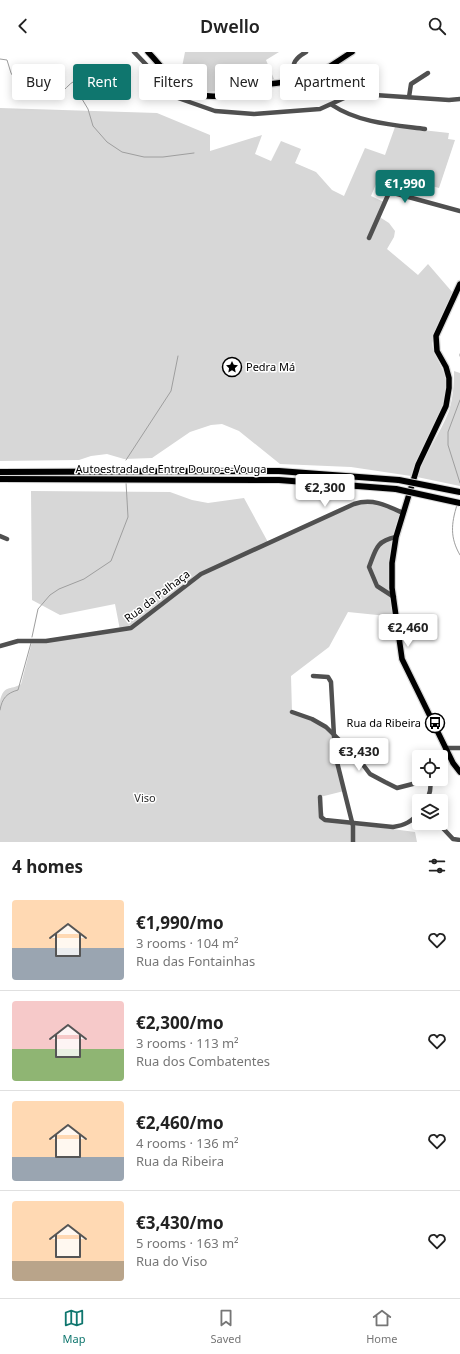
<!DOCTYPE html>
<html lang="en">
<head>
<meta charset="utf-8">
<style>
  :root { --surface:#fff; --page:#f6f6f6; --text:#222; --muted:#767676; --line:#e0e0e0; --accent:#0f766e }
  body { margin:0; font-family:"Noto Sans",sans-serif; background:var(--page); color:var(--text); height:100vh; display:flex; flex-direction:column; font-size:15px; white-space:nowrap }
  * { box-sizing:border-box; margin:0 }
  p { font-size:13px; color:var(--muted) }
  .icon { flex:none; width:22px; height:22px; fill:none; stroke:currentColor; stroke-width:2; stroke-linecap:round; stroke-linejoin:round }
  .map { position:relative; height:790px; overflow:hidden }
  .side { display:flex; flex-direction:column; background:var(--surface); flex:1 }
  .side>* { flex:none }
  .top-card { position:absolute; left:12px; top:12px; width:436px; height:36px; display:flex; gap:8px }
  .tools { position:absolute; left:412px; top:698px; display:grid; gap:8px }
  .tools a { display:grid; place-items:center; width:36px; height:36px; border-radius:4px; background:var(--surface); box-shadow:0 2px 10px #0003; font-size:20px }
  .price { position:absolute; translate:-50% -34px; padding:0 9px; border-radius:4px; background:#fff; color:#222; font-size:13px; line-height:26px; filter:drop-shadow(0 1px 2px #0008) }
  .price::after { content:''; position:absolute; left:50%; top:24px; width:12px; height:9px; margin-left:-6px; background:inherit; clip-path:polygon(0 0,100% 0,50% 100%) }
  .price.selected { background:var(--accent); color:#fff }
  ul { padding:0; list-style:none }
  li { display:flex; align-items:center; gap:12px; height:100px; padding:0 12px }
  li+li { border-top:1px solid var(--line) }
  li span { display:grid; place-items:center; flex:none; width:112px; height:80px; border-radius:4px; color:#555 }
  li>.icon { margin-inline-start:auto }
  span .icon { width:48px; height:48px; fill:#fffc; stroke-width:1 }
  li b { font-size:17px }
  h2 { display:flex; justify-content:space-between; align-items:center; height:48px; padding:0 12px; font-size:17px }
  .pill { padding:0 14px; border-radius:4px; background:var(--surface); box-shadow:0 2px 10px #0003; font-size:14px; line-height:36px }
  .pill.selected { background:var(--accent); color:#fff }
  header { display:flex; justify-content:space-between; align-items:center; height:52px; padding:0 12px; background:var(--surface); font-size:18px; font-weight:600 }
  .tabs { display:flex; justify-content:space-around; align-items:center; height:56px; border-top:1px solid var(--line); background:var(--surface); font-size:11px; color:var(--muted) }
  .tabs a { display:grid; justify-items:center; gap:2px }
  .tabs .selected { color:var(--accent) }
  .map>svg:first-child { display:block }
  .green { fill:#d7d7d7 }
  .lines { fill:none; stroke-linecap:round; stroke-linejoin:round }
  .stream { stroke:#9e9e9e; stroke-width:1 }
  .major-casing { stroke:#dbdbdb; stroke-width:8 }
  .highway-casing { stroke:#dbdbdb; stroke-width:8 }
  .minor { stroke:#505050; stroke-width:4.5 }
  .major { stroke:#000; stroke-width:5.5 }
  .highway { stroke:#000; stroke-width:6 }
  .highway-bridge-casing { stroke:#dbdbdb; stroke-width:8; stroke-linecap:butt }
  .highway-bridge { stroke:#000; stroke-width:6 }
  .labels { text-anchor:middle; stroke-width:3; stroke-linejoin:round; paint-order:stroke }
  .poi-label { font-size:11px; fill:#000; stroke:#fff; text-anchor:start }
  .street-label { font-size:11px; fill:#000; stroke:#fff }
  .park-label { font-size:11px; fill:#2e2e2e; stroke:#fff }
</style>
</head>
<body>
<header><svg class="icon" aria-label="back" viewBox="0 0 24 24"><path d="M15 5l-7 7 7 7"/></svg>Dwello<svg class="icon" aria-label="search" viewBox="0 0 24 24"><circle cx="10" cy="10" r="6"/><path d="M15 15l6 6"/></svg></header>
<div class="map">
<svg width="460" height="790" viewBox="0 0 460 790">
  <rect width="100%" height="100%" fill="#fff"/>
  <g class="green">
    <path d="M185,0H279L266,8L274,27L228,39L205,40L180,25Z"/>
    <path d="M0,56L157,61L210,83V99L262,83L255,102L271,109L281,89L301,97L295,111L316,120L332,138L344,144L365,96L385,103L395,75L449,81L448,87L455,88L439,136L381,120L371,144L384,150L378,164L389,171L395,179L394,185L387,197L418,223L428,212L453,241L432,291C433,304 444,315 446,329C448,364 421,392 411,424L351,415L280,412L239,379L222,372L211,373L190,380L152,406L124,407L107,402L91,404L79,408L0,409Z"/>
    <path d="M454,319L460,321V434L417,425C425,401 440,382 449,359C453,346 454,333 454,319Z"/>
    <path d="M31,439L170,440L192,448L208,451L244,446L269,492L354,452L375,449L403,461L392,511L397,565L348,560L329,595L291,624L292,660L312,667L333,681L344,739L320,745L325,768L415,780L417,790H0V649C4,632 10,639 21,632L32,590L120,578L115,552L60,563L32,548Z"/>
  </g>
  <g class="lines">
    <g class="stream">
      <path d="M0,7L7,8L11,21L14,26"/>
      <path d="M20,28L28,26L34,28L57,43C65,39 68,32 76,28L79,29L82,47L88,57L93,74L107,90L122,100L144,105H163L194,101"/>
      <path d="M460,302V304"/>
      <path d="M460,348L448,380V393L460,431"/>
      <path d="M126,408L171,339L178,304"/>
      <path d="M457,453C451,472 450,486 460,503"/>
      <path d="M32,585L38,557L50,543L59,537L84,527L111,509L128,465L126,430"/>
      <path d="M0,658C2,646 7,641 18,638L31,591"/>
    </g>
    <defs>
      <g id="major">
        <path d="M148,0C161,13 171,30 188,38C214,52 238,39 264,33C279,30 295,30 310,25C325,19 339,8 352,0"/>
        <path d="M460,232L436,284L437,299L446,315L449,326V336L446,354L418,413L396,485L392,511V536L402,607L453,711L460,720"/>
      </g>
      <g id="highway">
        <path d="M0,420L279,419L399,428"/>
        <path d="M0,427L279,428L396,437"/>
      </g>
    </defs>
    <use href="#major" class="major-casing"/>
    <use href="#highway" class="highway-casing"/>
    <g class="minor">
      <path d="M134,0L178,46L215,59L254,62L320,57L353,42H360L449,48L460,47"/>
      <path d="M295,28C292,13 292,8 306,0"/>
      <path d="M409,45L411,32L428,21"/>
      <path d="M332,53C359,71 394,73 425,77"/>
      <path d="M369,186L388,143L390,140L460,159"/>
      <path d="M0,484L7,487"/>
      <path d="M394,545L377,534L369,515C376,497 376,489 396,485"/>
      <path d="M0,594L18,589H46L131,576L201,522L354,452C372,446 386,453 403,461"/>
      <path d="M313,624L328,625L331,630L335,702L353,774V790"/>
      <path d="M292,660L312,667L326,675L358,706L370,722L385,730L397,736L432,727"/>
      <path d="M445,696H460"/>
      <path d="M441,707L447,701"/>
      <path d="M320,745L321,765L325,768L393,775C405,773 411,770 419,761"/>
      <path d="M427,749L430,739L431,728"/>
      <path d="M438,771L453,787L460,788"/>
    </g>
    <use href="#major" class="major"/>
    <use href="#highway" class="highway"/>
    <defs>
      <g id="highway-bridge">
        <path d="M399,428L460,440"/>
        <path d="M396,437L460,451"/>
      </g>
    </defs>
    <use href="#highway-bridge" class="highway-bridge-casing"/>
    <use href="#highway-bridge" class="highway-bridge"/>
  </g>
  <defs>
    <symbol id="sight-ring" viewBox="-11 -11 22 22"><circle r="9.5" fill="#fff" stroke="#000" stroke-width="1.5"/><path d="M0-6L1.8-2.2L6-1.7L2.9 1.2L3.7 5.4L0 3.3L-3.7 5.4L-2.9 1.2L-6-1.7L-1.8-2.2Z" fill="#000"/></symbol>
    <symbol id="bus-ring" viewBox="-11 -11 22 22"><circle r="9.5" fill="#fff" stroke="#000" stroke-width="1.5"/><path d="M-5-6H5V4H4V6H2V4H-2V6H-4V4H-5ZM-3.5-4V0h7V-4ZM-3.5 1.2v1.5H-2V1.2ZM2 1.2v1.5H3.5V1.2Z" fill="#000"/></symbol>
  </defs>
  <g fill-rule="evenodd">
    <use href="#sight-ring" x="221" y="304" width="22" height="22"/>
    <use href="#bus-ring" x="424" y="660" width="22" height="22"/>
  </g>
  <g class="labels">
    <g class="poi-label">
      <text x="246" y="319">Pedra Má</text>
      <text x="421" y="675" text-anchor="end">Rua da Ribeira</text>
    </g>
    <g class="street-label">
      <text x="171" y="421">Autoestrada de Entre Douro-e-Vouga</text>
      <text transform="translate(157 544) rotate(-37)" y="4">Rua da Palhaça</text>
    </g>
    <g class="park-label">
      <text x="145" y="750">Viso</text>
    </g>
  </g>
</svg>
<div class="tools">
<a><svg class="icon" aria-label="locate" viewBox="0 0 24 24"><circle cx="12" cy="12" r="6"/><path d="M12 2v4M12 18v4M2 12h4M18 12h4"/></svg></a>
<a><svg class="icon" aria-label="layers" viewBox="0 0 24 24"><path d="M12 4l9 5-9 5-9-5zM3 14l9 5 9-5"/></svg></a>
</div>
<b class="price selected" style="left:405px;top:152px">€1,990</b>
<b class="price" style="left:325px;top:456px">€2,300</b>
<b class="price" style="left:408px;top:596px">€2,460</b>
<b class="price" style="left:359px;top:720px">€3,430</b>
<div class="top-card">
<a class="pill">Buy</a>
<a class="pill selected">Rent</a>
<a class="pill">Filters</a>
<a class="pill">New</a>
<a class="pill">Apartment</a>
</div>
</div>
<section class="side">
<h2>4 homes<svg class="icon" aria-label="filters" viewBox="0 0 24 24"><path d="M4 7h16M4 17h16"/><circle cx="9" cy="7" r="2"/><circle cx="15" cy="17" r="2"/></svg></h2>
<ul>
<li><span style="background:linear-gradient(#ffd9b3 60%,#9aa5b1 0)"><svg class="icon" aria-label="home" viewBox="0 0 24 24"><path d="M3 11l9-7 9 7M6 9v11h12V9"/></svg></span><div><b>€1,990/mo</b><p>3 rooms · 104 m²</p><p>Rua das Fontainhas</p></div><svg class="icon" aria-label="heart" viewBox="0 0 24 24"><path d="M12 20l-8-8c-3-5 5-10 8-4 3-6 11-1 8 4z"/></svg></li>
<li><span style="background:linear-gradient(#f6c9c9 60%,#8fb573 0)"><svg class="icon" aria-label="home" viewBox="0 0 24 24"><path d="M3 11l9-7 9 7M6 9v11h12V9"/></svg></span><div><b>€2,300/mo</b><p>3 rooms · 113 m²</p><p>Rua dos Combatentes</p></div><svg class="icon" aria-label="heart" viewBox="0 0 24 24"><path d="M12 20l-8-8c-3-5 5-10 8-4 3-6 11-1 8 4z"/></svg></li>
<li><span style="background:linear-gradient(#ffd9b3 70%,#9aa5b1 0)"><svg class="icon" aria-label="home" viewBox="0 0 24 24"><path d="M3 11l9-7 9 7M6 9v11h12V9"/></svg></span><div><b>€2,460/mo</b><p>4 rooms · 136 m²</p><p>Rua da Ribeira</p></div><svg class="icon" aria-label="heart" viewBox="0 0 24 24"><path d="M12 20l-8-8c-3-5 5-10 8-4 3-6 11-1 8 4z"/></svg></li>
<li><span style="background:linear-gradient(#ffd9b3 75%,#b9a48a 0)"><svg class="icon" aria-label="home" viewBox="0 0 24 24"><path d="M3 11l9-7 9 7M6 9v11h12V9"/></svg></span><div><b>€3,430/mo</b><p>5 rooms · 163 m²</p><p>Rua do Viso</p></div><svg class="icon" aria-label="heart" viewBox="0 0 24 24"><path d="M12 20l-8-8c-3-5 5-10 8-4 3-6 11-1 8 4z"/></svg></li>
</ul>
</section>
<nav class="tabs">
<a class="selected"><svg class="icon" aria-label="map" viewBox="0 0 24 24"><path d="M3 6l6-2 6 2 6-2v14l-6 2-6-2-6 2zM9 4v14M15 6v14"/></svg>Map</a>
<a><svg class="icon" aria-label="saved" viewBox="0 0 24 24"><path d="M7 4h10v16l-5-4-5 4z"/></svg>Saved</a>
<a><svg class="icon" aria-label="home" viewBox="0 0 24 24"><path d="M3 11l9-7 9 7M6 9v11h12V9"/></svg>Home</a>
</nav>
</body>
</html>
